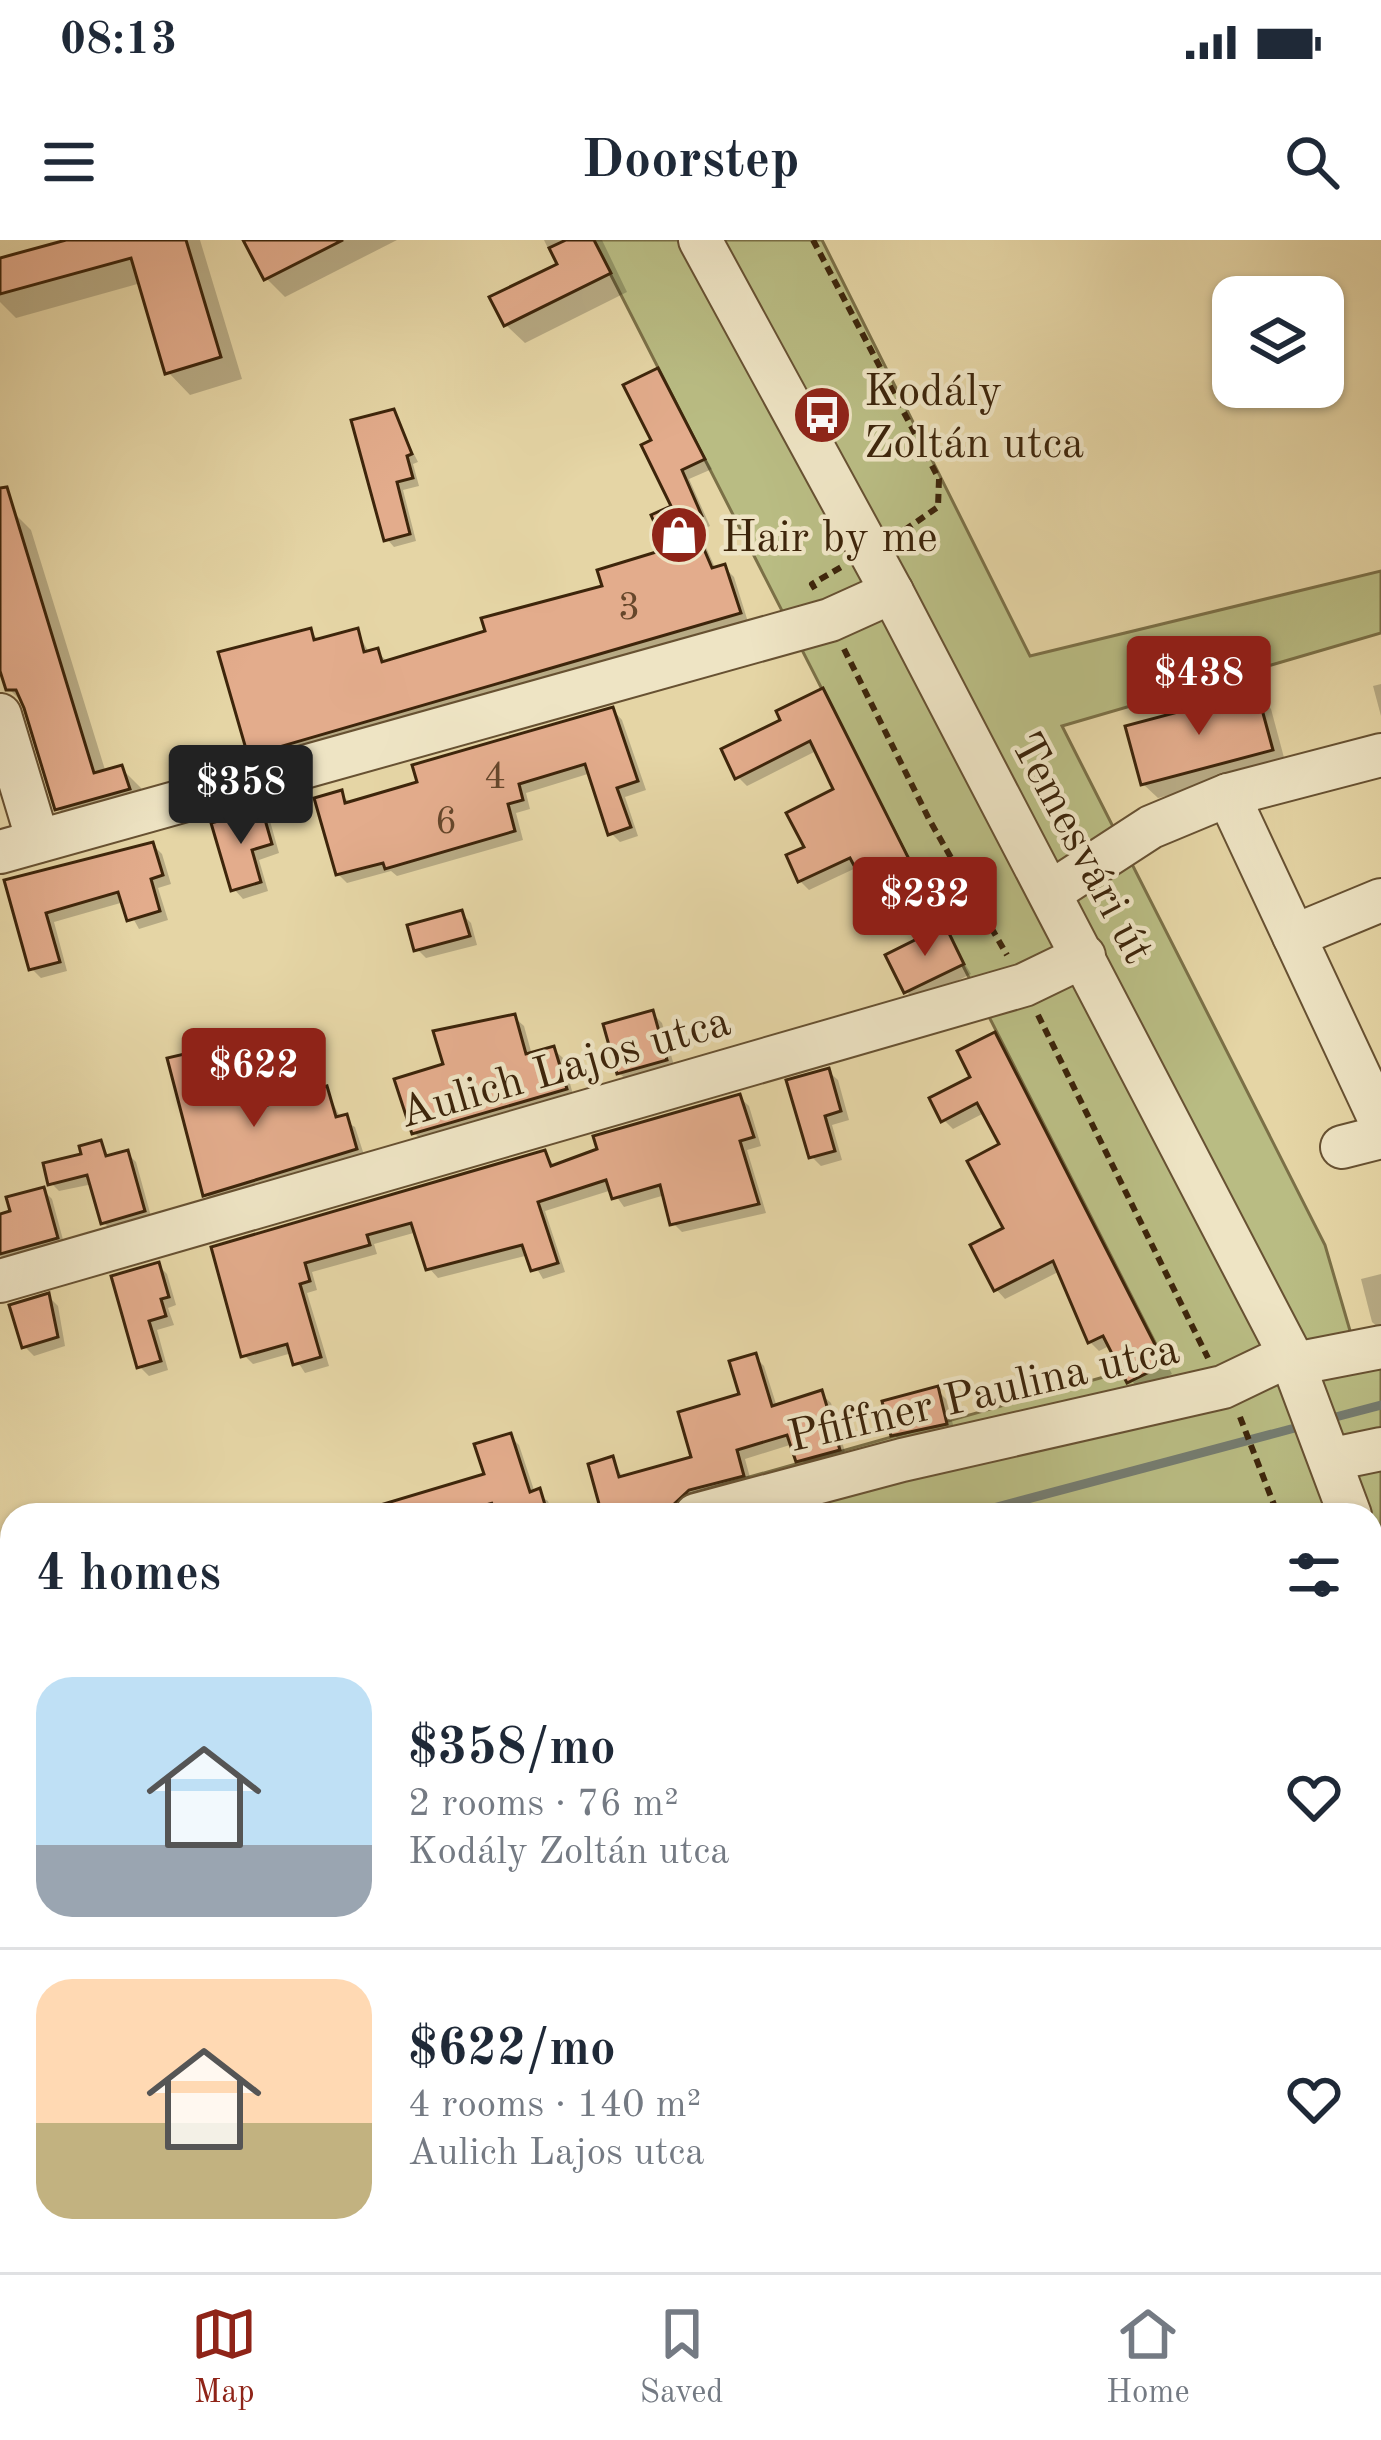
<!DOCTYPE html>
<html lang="en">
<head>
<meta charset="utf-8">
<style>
  :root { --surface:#fff; --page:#f2f2f3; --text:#1f2937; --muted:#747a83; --line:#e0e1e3; --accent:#8f2418 }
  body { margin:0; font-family:"Old Standard TT",serif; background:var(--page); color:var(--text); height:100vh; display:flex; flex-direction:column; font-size:45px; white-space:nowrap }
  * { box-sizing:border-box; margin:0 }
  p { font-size:39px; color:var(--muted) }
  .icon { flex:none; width:66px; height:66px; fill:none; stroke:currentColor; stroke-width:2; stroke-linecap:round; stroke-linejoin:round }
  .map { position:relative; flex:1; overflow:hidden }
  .drawer { position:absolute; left:0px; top:1263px; width:1383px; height:771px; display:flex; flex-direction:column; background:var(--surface); border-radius:36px 36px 0 0; box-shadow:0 3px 9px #0004 }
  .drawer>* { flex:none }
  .controls { position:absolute; left:1212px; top:36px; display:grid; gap:24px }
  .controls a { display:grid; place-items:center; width:132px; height:132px; border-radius:24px; background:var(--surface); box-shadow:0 3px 9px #0004; font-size:60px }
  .price { position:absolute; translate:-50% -102px; padding:0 27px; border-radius:12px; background:var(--accent); color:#fff; font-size:39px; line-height:78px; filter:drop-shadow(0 3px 6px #0008) }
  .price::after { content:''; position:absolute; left:50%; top:72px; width:36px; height:27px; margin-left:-18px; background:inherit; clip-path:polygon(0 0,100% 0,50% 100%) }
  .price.active { background:#222; color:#fff }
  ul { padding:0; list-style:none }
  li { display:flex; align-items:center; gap:36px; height:300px; padding:0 36px }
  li+li { border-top:3px solid var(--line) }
  li span { display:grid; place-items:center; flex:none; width:336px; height:240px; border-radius:36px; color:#555 }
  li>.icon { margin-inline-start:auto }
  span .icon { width:144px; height:144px; fill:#fffc; stroke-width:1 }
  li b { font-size:51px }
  h2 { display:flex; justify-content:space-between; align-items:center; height:144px; padding:0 36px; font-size:51px }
  .status { display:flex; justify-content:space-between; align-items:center; height:84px; padding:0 60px; background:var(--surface); direction:ltr }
  .status svg { height:33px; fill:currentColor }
  header { display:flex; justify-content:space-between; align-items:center; height:156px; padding:0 36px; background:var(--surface); font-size:54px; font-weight:800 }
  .menu { display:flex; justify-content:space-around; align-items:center; height:168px; border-top:3px solid var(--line); background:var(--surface); font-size:33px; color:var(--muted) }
  .menu a { display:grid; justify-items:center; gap:6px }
  .menu .active { color:var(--accent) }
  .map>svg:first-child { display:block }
  .green { fill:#b9bc83; stroke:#7b7047; stroke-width:3 }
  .shadow { fill:#0003 }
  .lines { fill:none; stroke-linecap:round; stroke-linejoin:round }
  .stream { stroke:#757c70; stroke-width:9 }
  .building { fill:#e3ac8c; stroke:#3d250b; stroke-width:3 }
  .minor-casing { stroke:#675132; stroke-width:46 }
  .path { stroke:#3d250b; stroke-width:6; stroke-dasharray:9 6; stroke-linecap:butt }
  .minor { stroke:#eee4c4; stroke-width:42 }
  .labels { text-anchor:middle; stroke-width:9; stroke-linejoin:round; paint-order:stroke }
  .number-label { font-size:39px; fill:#66472b }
  .poi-label { font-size:45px; fill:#3d250b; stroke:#eee4c4; text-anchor:start }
  .street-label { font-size:45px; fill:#3d250b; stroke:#eee4c4 }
</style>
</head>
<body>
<div class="status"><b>08:13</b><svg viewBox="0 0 49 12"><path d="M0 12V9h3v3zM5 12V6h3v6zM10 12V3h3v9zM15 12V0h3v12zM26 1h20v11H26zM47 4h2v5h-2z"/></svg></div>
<header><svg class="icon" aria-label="menu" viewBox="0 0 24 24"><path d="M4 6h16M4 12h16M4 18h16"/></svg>Doorstep<svg class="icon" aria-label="search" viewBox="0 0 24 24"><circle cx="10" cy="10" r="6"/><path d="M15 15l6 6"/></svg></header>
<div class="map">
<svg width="1381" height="2032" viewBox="0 0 1381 2032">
  <rect width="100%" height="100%" fill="#e5d5a5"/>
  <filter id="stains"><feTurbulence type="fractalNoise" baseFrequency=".00167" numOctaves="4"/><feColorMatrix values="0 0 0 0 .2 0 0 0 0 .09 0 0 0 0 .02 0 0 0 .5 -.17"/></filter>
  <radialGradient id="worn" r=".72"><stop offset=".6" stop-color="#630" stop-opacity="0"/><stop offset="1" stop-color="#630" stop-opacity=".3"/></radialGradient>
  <g class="green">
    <path d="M593,0H822L1030,416L1381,331V393L1062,486L1325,1005L1353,1101L1381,1096V1792L1371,1758V1275H615L1164,1120Z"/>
    <path d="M12,1445V1687L0,1690V1448Z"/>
  </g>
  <g class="shadow">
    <path d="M77,0H200L242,139L190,155L168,132L141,43L16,78L0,62V21Z"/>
    <path d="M247,0H397L285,57L267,39Z"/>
    <path d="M544,0H602L627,52L525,103L506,85L557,27Z"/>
    <path d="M658,132L712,229L689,239L710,286L699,291L716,330L724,327L734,337L748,382L260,524L251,515L310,391L321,402L357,392L370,414L377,412L387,421L488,393L606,349L670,310L675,268L655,201Z"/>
    <path d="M393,172L418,222L413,224L419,246L403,250L416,301L394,307L387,299Z"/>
    <path d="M11,270L31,290L106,533L121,528L141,548L148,569L78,589L58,568L28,468L9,449L0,419V273Z"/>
    <path d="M1381,444V476L1373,446Z"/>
    <path d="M822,452L927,650L886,672L858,627L809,650L800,641L808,609L837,551L818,510L747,546L738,537L784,481Z"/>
    <path d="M1257,454L1271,469L1286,525L1158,558L1143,544Z"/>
    <path d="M613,470L622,480L646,550L625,557L638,596L620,602L611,593L591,533L526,553L530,569L516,573L523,600L397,636L391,631L347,643L338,634L341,554L351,564L421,544Z"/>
    <path d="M261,572L270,581L279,613L259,620L268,651L243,659L234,649Z"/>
    <path d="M153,605L162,614L171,644L158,648L168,680L139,689L124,662L54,682L67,731L41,738L32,729L7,642Z"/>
    <path d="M462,674L471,683L477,705L426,718L417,709Z"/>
    <path d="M944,689L971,734L916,761L906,751Z"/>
    <path d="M652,773L662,783L675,829L629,842L619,833Z"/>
    <path d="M514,777L524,786L532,815L553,809L563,818L574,858L424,902L414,893L447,826Z"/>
    <path d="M995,795L1172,1134L1138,1150L1111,1105L1099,1111L1090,1102L1060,1031L1005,1059L996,1049L1007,990L1003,905L986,872L953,889L944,880L974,838Z"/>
    <path d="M192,815L201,824L208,848L214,846L224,855L247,849L260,870L326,849L341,879L355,887L365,918L215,963L206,954Z"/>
    <path d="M828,831L838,840L849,880L832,885L842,920L821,926L812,917Z"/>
    <path d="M739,857L749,866L761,906L747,910L766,973L682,992L673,983L665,955L624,967L612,950L545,971L565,1032L543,1039L529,1015L438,1038L429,1028L417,992L374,1004L377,1014L312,1032L317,1050L307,1053L329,1126L305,1133L292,1113L253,1124L244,1115L214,1009L545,913L555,927Z"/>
    <path d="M100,903L110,918L127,913L136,922L152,980L112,991L103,982L93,944L59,951L51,943Z"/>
    <path d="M43,950L52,959L65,1007L10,1023L0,1016V977Z"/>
    <path d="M158,1025L167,1034L176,1065L168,1068L174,1085L157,1090L168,1130L149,1136L139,1126Z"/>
    <path d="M1381,1034V1090L1372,1082L1361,1039Z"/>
    <path d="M49,1057L58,1066L65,1106L34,1116L24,1106Z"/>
    <path d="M755,1117L764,1126L777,1167L821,1154L831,1163L847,1219L808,1230L793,1204L745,1219L752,1245L678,1275H605L612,1220L624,1239L694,1219L743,1157Z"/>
    <path d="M937,1150L946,1159L955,1192L903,1204L894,1195Z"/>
    <path d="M510,1196L519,1205L535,1253L548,1261L553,1275H334L363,1264L370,1271L488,1236Z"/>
    <path d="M0,1730L12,1754V1778L0,1781Z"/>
    <path d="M12,1816V1925L4,1928L0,1923V1820Z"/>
  </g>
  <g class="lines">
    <g class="stream">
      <path d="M1328,1179L1381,1165"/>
      <path d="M967,1275L1306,1185"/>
      <path d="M0,1531L12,1527"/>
    </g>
  </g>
  <g class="building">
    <path d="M66,0H186L221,117L165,134L131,18L0,54V18Z"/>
    <path d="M243,0H343L264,40Z"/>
    <path d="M566,0H594L611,33L504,86L489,57L557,24L549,8Z"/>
    <path d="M658,128L705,219L682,230L702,276L692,281L712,328L725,324L741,373L248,516L218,412L311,388L314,400L358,388L364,412L378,408L382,422L485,391L481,378L602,346L597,330L666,309L651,275L671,266L641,205L651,200L623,145Z"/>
    <path d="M394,169L412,214L407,216L413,238L397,242L410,294L384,301L351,180Z"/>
    <path d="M7,247L94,533L122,525L130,549L55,570L24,468L16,450H6L0,431V248Z"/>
    <path d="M823,448L920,641L875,665L850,618L798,642L786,615L804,607L786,573L833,549L810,501L735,539L721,509L780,480L776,471Z"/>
    <path d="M1257,451L1273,510L1141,545L1125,486Z"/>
    <path d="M613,467L638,541L617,548L631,587L608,595L585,524L519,544L523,560L508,564L515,591L385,629L383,623L336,635L314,558L342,550L345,563L417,542L412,525Z"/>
    <path d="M262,569L272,604L252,610L261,642L231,651L211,583Z"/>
    <path d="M153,602L163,635L151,639L160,671L127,681L118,652L46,673L60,722L29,730L4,640Z"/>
    <path d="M462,670L470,696L414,711L407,685Z"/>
    <path d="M945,685L964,724L904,753L885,715Z"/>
    <path d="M653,770L667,820L617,834L603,784Z"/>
    <path d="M515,774L526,814L554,806L567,849L412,894L394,839L443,824L433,791Z"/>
    <path d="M995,792L1165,1124L1127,1143L1103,1096L1088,1103L1053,1021L994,1051L970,1005L1003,988L967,921L999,904L977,863L941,882L929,858L970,837L957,811Z"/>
    <path d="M193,812L202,846L215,843L218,854L248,845L255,869L327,846L336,877L347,874L357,909L203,956L167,818Z"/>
    <path d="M829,828L841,871L825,876L835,911L809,918L786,840Z"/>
    <path d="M740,854L754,897L740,901L759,964L670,985L660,945L612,959L606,940L538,962L558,1023L531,1031L522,1005L426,1030L411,983L367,995L370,1005L305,1023L310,1041L300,1044L321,1117L293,1125L287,1104L241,1117L211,1007L545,910L551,926L597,909L593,896Z"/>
    <path d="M101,900L106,916L128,910L145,971L101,984L87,935L48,945L43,923L81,914L79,906Z"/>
    <path d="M44,947L58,998L0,1014V974L10,971L6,957Z"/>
    <path d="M159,1022L169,1057L161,1059L166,1076L149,1081L161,1121L137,1128L111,1036Z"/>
    <path d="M49,1053L58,1097L22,1108L9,1065Z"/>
    <path d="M756,1113L772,1166L822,1150L840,1210L796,1222L787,1195L737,1210L744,1236L689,1250L673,1265L639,1275H602L588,1224L613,1216L619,1237L691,1217L678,1172L739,1154L729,1121Z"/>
    <path d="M938,1146L947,1184L891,1196L882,1161Z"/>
    <path d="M511,1193L530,1252L540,1248L548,1275H475L493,1263L450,1275H371L370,1268L484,1234L474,1204Z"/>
  </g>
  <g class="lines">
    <defs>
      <g id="minor">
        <path d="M700,0L892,352L1290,1115L1350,1275"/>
        <path d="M0,475L38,601"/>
        <path d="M1228,555L1381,882"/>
        <path d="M0,612L830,380L892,352"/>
        <path d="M1051,652L1151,587L1228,555L1381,515"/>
        <path d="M1294,696L1381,660"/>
        <path d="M1342,907L1381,897"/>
        <path d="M0,1041L1024,745L1084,716"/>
        <path d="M1294,1124L1381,1107"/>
        <path d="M1333,1219L1381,1209"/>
        <path d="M696,1275L902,1220L1223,1147L1290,1115"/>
        <path d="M1371,1344L1381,1376"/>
        <path d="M0,1461L12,1458"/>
        <path d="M0,1681L12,1677"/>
        <path d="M1371,1698L1381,1731"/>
        <path d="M244,2022V2032"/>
        <path d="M830,2022L831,2032"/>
      </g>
    </defs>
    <use href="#minor" class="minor-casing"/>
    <g class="path">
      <path d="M813,0L939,239L938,267L896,296"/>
      <path d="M815,349L812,344L843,326"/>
      <path d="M844,409L930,581L1007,715"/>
      <path d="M1038,775L1208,1118"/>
      <path d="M1240,1177L1278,1275"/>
      <path d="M1371,1552L1381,1584"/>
    </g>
    <use href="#minor" class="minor"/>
  </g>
  <defs>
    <symbol id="bus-disc" viewBox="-11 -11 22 22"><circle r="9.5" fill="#8f2418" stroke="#eee4c4"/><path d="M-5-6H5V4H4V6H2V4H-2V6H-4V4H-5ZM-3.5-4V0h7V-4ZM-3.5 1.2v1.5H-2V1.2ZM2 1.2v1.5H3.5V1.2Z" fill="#fff"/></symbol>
    <symbol id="shop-disc" viewBox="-11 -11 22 22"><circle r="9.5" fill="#8f2418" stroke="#eee4c4"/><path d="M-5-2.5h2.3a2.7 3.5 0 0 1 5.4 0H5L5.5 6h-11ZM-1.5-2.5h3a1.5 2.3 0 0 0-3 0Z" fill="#fff"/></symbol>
  </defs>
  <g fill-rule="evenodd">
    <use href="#bus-disc" x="789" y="142" width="66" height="66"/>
    <use href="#shop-disc" x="646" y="262" width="66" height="66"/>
  </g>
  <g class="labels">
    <g class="number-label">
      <text x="629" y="379">3</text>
      <text x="495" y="548">4</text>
      <text x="446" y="593">6</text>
    </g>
    <g class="poi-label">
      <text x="864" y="165">Kodály<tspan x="864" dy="52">Zoltán utca</tspan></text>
      <text x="721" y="311">Hair by me</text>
    </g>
    <g class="street-label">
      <text transform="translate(1084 607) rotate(62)" y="16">Temesvári út</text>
      <text transform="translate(564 825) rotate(-16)" y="16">Aulich Lajos utca</text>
      <text transform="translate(983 1151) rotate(-13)" y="16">Pfiffner Paulina utca</text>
    </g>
  </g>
  <rect width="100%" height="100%" filter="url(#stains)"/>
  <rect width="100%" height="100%" fill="url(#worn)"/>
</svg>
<div class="controls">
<a><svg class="icon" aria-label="layers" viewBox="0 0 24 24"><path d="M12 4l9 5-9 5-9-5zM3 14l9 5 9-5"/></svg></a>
</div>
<b class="price" style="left:1199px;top:498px">$438</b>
<b class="price active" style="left:241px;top:607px">$358</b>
<b class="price" style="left:925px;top:719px">$232</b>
<b class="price" style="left:254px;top:890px">$622</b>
<section class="drawer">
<h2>4 homes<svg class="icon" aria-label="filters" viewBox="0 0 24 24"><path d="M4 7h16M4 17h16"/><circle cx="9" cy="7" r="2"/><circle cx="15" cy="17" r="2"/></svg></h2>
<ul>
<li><span style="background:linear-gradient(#bfe0f5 70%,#9aa5b1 0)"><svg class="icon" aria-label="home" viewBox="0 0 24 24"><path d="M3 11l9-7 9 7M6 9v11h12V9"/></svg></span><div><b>$358/mo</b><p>2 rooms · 76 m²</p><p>Kodály Zoltán utca</p></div><svg class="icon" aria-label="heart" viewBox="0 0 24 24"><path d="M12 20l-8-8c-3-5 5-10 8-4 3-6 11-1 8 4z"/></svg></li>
<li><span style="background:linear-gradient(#ffd9b3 60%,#c2b280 0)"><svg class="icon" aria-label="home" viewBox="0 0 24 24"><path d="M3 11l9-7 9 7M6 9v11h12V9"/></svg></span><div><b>$622/mo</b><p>4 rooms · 140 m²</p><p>Aulich Lajos utca</p></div><svg class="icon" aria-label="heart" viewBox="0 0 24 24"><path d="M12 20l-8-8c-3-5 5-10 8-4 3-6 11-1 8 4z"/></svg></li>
</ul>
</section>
</div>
<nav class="menu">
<a class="active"><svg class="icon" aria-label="map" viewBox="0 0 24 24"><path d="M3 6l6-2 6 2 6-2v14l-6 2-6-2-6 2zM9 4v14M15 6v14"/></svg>Map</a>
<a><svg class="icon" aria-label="saved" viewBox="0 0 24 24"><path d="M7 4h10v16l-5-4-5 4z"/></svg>Saved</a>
<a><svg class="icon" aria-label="home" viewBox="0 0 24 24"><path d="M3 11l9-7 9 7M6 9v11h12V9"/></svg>Home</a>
</nav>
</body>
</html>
